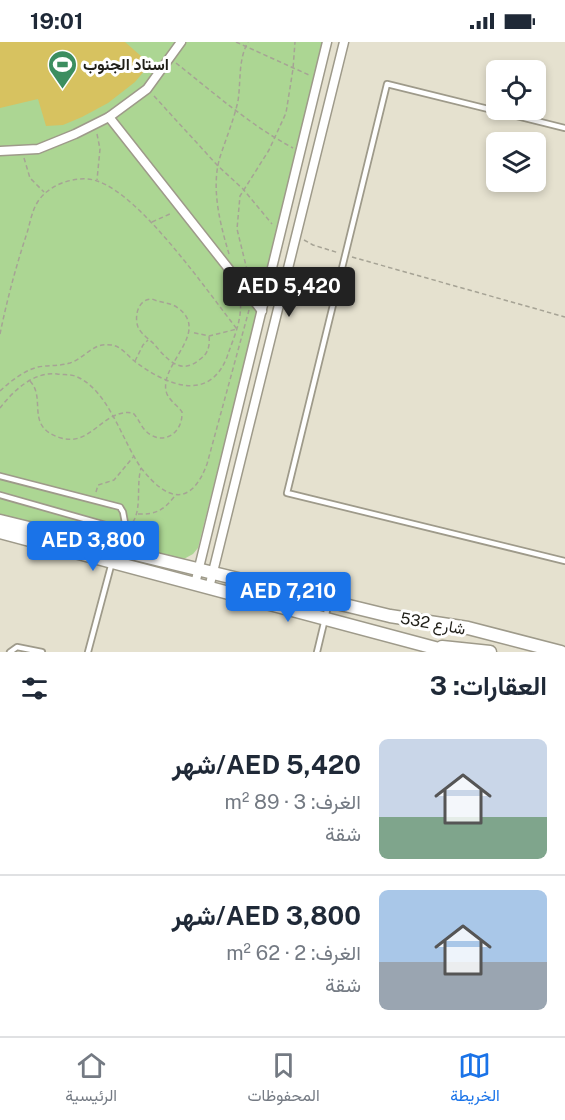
<!DOCTYPE html>
<html lang="ar">
<head>
<meta charset="utf-8">
<style>
  :root { --surface:#fff; --page:#f6f6f7; --text:#1f2937; --muted:#747a83; --line:#e0e1e3; --accent:#1a73e8 }
  body { margin:0; font-family:"Public Sans",Vazirmatn,sans-serif; background:var(--page); color:var(--text); direction:rtl; height:100vh; display:flex; flex-direction:column; font-size:22px; white-space:nowrap }
  * { box-sizing:border-box; margin:0 }
  p { font-size:20px; color:var(--muted) }
  .icon { flex:none; width:33px; height:33px; fill:none; stroke:currentColor; stroke-width:2; stroke-linecap:round; stroke-linejoin:round }
  .map { position:relative; height:610px; overflow:hidden; direction:ltr }
  .drawer { display:flex; flex-direction:column; background:var(--surface); flex:1 }
  .drawer>* { flex:none }
  .tools { position:absolute; left:486px; top:18px; display:grid; gap:12px }
  .tools a { display:grid; place-items:center; width:60px; height:60px; border-radius:9px; background:var(--surface); box-shadow:0 3px 9px #0003; font-size:30px }
  .price { position:absolute; translate:-50% -51px; padding:0 14px; border-radius:6px; background:var(--accent); color:#fff; font-size:20px; line-height:39px; filter:drop-shadow(0 2px 3px #0008) }
  .price::after { content:''; position:absolute; left:50%; top:36px; width:18px; height:14px; margin-left:-9px; background:inherit; clip-path:polygon(0 0,100% 0,50% 100%) }
  .price.current { background:#222; color:#fff }
  ul { padding:0; list-style:none }
  li { display:flex; align-items:center; gap:18px; height:150px; padding:0 18px }
  li+li { border-top:2px solid var(--line) }
  li span { display:grid; place-items:center; flex:none; width:168px; height:120px; border-radius:9px; color:#555 }
  li>.icon { margin-inline-start:auto }
  span .icon { width:72px; height:72px; fill:#fffc; stroke-width:1 }
  li b { font-size:26px }
  h2 { display:flex; justify-content:space-between; align-items:center; height:72px; padding:0 18px; font-size:26px }
  .status { display:flex; justify-content:space-between; align-items:center; height:42px; padding:0 30px; background:var(--surface); direction:ltr }
  .status svg { height:16px; fill:currentColor }
  .menu { display:flex; justify-content:space-around; align-items:center; height:84px; border-top:2px solid var(--line); background:var(--surface); font-size:16px; color:var(--muted) }
  .menu a { display:grid; justify-items:center; gap:3px }
  .menu .current { color:var(--accent) }
  .map>svg:first-child { display:block }
  .green { fill:#acd693 }
  .building { fill:#d7c260 }
  .lines { fill:none; stroke-linecap:round; stroke-linejoin:round }
  .lane-casing { stroke:#9e9a8a; stroke-width:8 }
  .street-casing { stroke:#9e9a8a; stroke-width:11 }
  .secondary-casing { stroke:#9e9a8a; stroke-width:15 }
  .path { stroke:#a6a395; stroke-width:1.5; stroke-dasharray:4.5 3; stroke-linecap:butt }
  .lane { stroke:#fff; stroke-width:4.5 }
  .street { stroke:#fff; stroke-width:8 }
  .secondary { stroke:#fff; stroke-width:12 }
  .labels { text-anchor:middle; stroke-width:6; stroke-linejoin:round; paint-order:stroke }
  .poi-label { font-size:16px; font-weight:bold; fill:#201f18; stroke:#fff; text-anchor:start }
  .street-label { font-size:16px; fill:#201f18; stroke:#fff }
</style>
</head>
<body>
<div class="status"><b>19:01</b><svg viewBox="0 0 49 12"><path d="M0 12V9h3v3zM5 12V6h3v6zM10 12V3h3v9zM15 12V0h3v12zM26 1h20v11H26zM47 4h2v5h-2z"/></svg></div>
<div class="map">
<svg width="565" height="610" viewBox="0 0 565 610">
  <rect width="100%" height="100%" fill="#e5e1cf"/>
  <path class="green" d="M0,0H325L198,506L193,512L182,518L0,473Z"/>
  <path class="building" d="M0,0H125L150,22L135,40L108,61L82,75L63,83L46,84L38,57L0,66Z"/>
  <g class="lines">
    <defs>
      <g id="lane">
        <path d="M565,86L387,42L287,451L565,519"/>
        <path d="M0,434L120,465L123,470L130,508"/>
        <path d="M0,453L127,489"/>
        <path d="M10,610L17,605L42,610"/>
        <path d="M88,610L112,520"/>
        <path d="M317,610L329,560"/>
      </g>
      <g id="street">
        <path d="M109,75L262,269"/>
        <path d="M0,109L38,107L75,92L109,75L147,47L181,0"/>
        <path d="M195,542L327,0"/>
        <path d="M209,546L344,0"/>
      </g>
      <g id="secondary">
        <path d="M0,479L390,574L468,586L561,610"/>
        <path d="M0,490L450,610"/>
        <path d="M442,605L490,610"/>
      </g>
    </defs>
    <use href="#lane" class="lane-casing"/>
    <use href="#street" class="street-casing"/>
    <use href="#secondary" class="secondary-casing"/>
    <g class="path">
      <path d="M236,0L309,33"/>
      <path d="M176,21C214,51 250,83 293,106"/>
      <path d="M154,54L218,124L243,147L272,182"/>
      <path d="M97,92L100,107L97,138"/>
      <path d="M24,116L30,136L44,150"/>
      <path d="M152,180L172,171"/>
      <path d="M304,198L313,203L339,211"/>
      <path d="M229,212C220,182 210,143 221,112C227,94 234,77 238,59C241,39 238,18 248,0"/>
      <path d="M352,215L565,275"/>
      <path d="M249,236L237,187L240,154L269,108L286,71L293,27L295,0"/>
      <path d="M0,292C7,258 16,224 27,191C30,181 32,169 37,161C43,151 52,145 62,141C73,137 86,135 97,139C141,153 207,249 237,287L209,294L191,290"/>
      <path d="M135,319L143,303L148,298"/>
      <path d="M30,339C47,357 24,385 61,396C92,405 103,366 133,371C138,376 140,382 144,387C159,405 183,394 182,370C178,364 170,359 167,352C156,324 212,291 178,266C170,260 160,261 152,257C138,257 134,274 138,285C141,292 149,297 154,302C166,316 180,334 199,318C208,312 210,305 209,294"/>
      <path d="M0,349C11,339 23,329 38,325C49,323 60,324 70,321C85,316 93,300 111,303C122,304 128,315 137,321C167,343 209,361 227,315C233,297 243,277 240,257"/>
      <path d="M0,366C13,349 34,329 57,332C63,333 70,332 75,334C109,347 122,400 142,427C167,459 191,465 207,422L249,268"/>
      <path d="M96,450L98,443L114,438L134,414"/>
      <path d="M138,472C155,473 164,468 174,455"/>
      <path d="M133,480C142,465 136,444 141,426"/>
    </g>
    <use href="#lane" class="lane"/>
    <use href="#street" class="street"/>
    <use href="#secondary" class="secondary"/>
  </g>
  <defs>
    <symbol id="stadium-pin" viewBox="-11 -11 22 30"><path d="M0 17L-7.5 6A9.5 9.5 0 1 1 7.5 6Z" fill="#3c8e60" stroke="#fff"/><path d="M0-5a6.5 5 0 1 0 0 10a6.5 5 0 1 0 0-10ZM-3.5-1.8h7v3.6h-7Z" fill="#fff"/></symbol>
  </defs>
  <g fill-rule="evenodd">
    <use href="#stadium-pin" x="46" y="6" width="33" height="45"/>
  </g>
  <g class="labels">
    <g class="poi-label">
      <text x="83" y="28">استاد الجنوب</text>
    </g>
    <g class="street-label">
      <text transform="translate(433 581) rotate(10)" y="6">شارع 532</text>
    </g>
  </g>
</svg>
<div class="tools">
<a><svg class="icon" aria-label="locate" viewBox="0 0 24 24"><circle cx="12" cy="12" r="6"/><path d="M12 2v4M12 18v4M2 12h4M18 12h4"/></svg></a>
<a><svg class="icon" aria-label="layers" viewBox="0 0 24 24"><path d="M12 4l9 5-9 5-9-5zM3 14l9 5 9-5"/></svg></a>
</div>
<b class="price current" style="left:289px;top:276px">AED 5,420</b>
<b class="price" style="left:93px;top:530px">AED 3,800</b>
<b class="price" style="left:288px;top:581px">AED 7,210</b>
</div>
<section class="drawer">
<h2>العقارات: 3<svg class="icon" aria-label="filters" viewBox="0 0 24 24"><path d="M4 7h16M4 17h16"/><circle cx="9" cy="7" r="2"/><circle cx="15" cy="17" r="2"/></svg></h2>
<ul>
<li><span style="background:linear-gradient(#c9d6e8 65%,#7fa58c 0)"><svg class="icon" aria-label="home" viewBox="0 0 24 24"><path d="M3 11l9-7 9 7M6 9v11h12V9"/></svg></span><div><b>AED 5,420/شهر</b><p>الغرف: 3 · 89 m²</p><p>شقة</p></div></li>
<li><span style="background:linear-gradient(#a9c7e8 60%,#9aa5b1 0)"><svg class="icon" aria-label="home" viewBox="0 0 24 24"><path d="M3 11l9-7 9 7M6 9v11h12V9"/></svg></span><div><b>AED 3,800/شهر</b><p>الغرف: 2 · 62 m²</p><p>شقة</p></div></li>
</ul>
</section>
<nav class="menu">
<a class="current"><svg class="icon" aria-label="map" viewBox="0 0 24 24"><path d="M3 6l6-2 6 2 6-2v14l-6 2-6-2-6 2zM9 4v14M15 6v14"/></svg>الخريطة</a>
<a><svg class="icon" aria-label="saved" viewBox="0 0 24 24"><path d="M7 4h10v16l-5-4-5 4z"/></svg>المحفوظات</a>
<a><svg class="icon" aria-label="home" viewBox="0 0 24 24"><path d="M3 11l9-7 9 7M6 9v11h12V9"/></svg>الرئيسية</a>
</nav>
</body>
</html>
